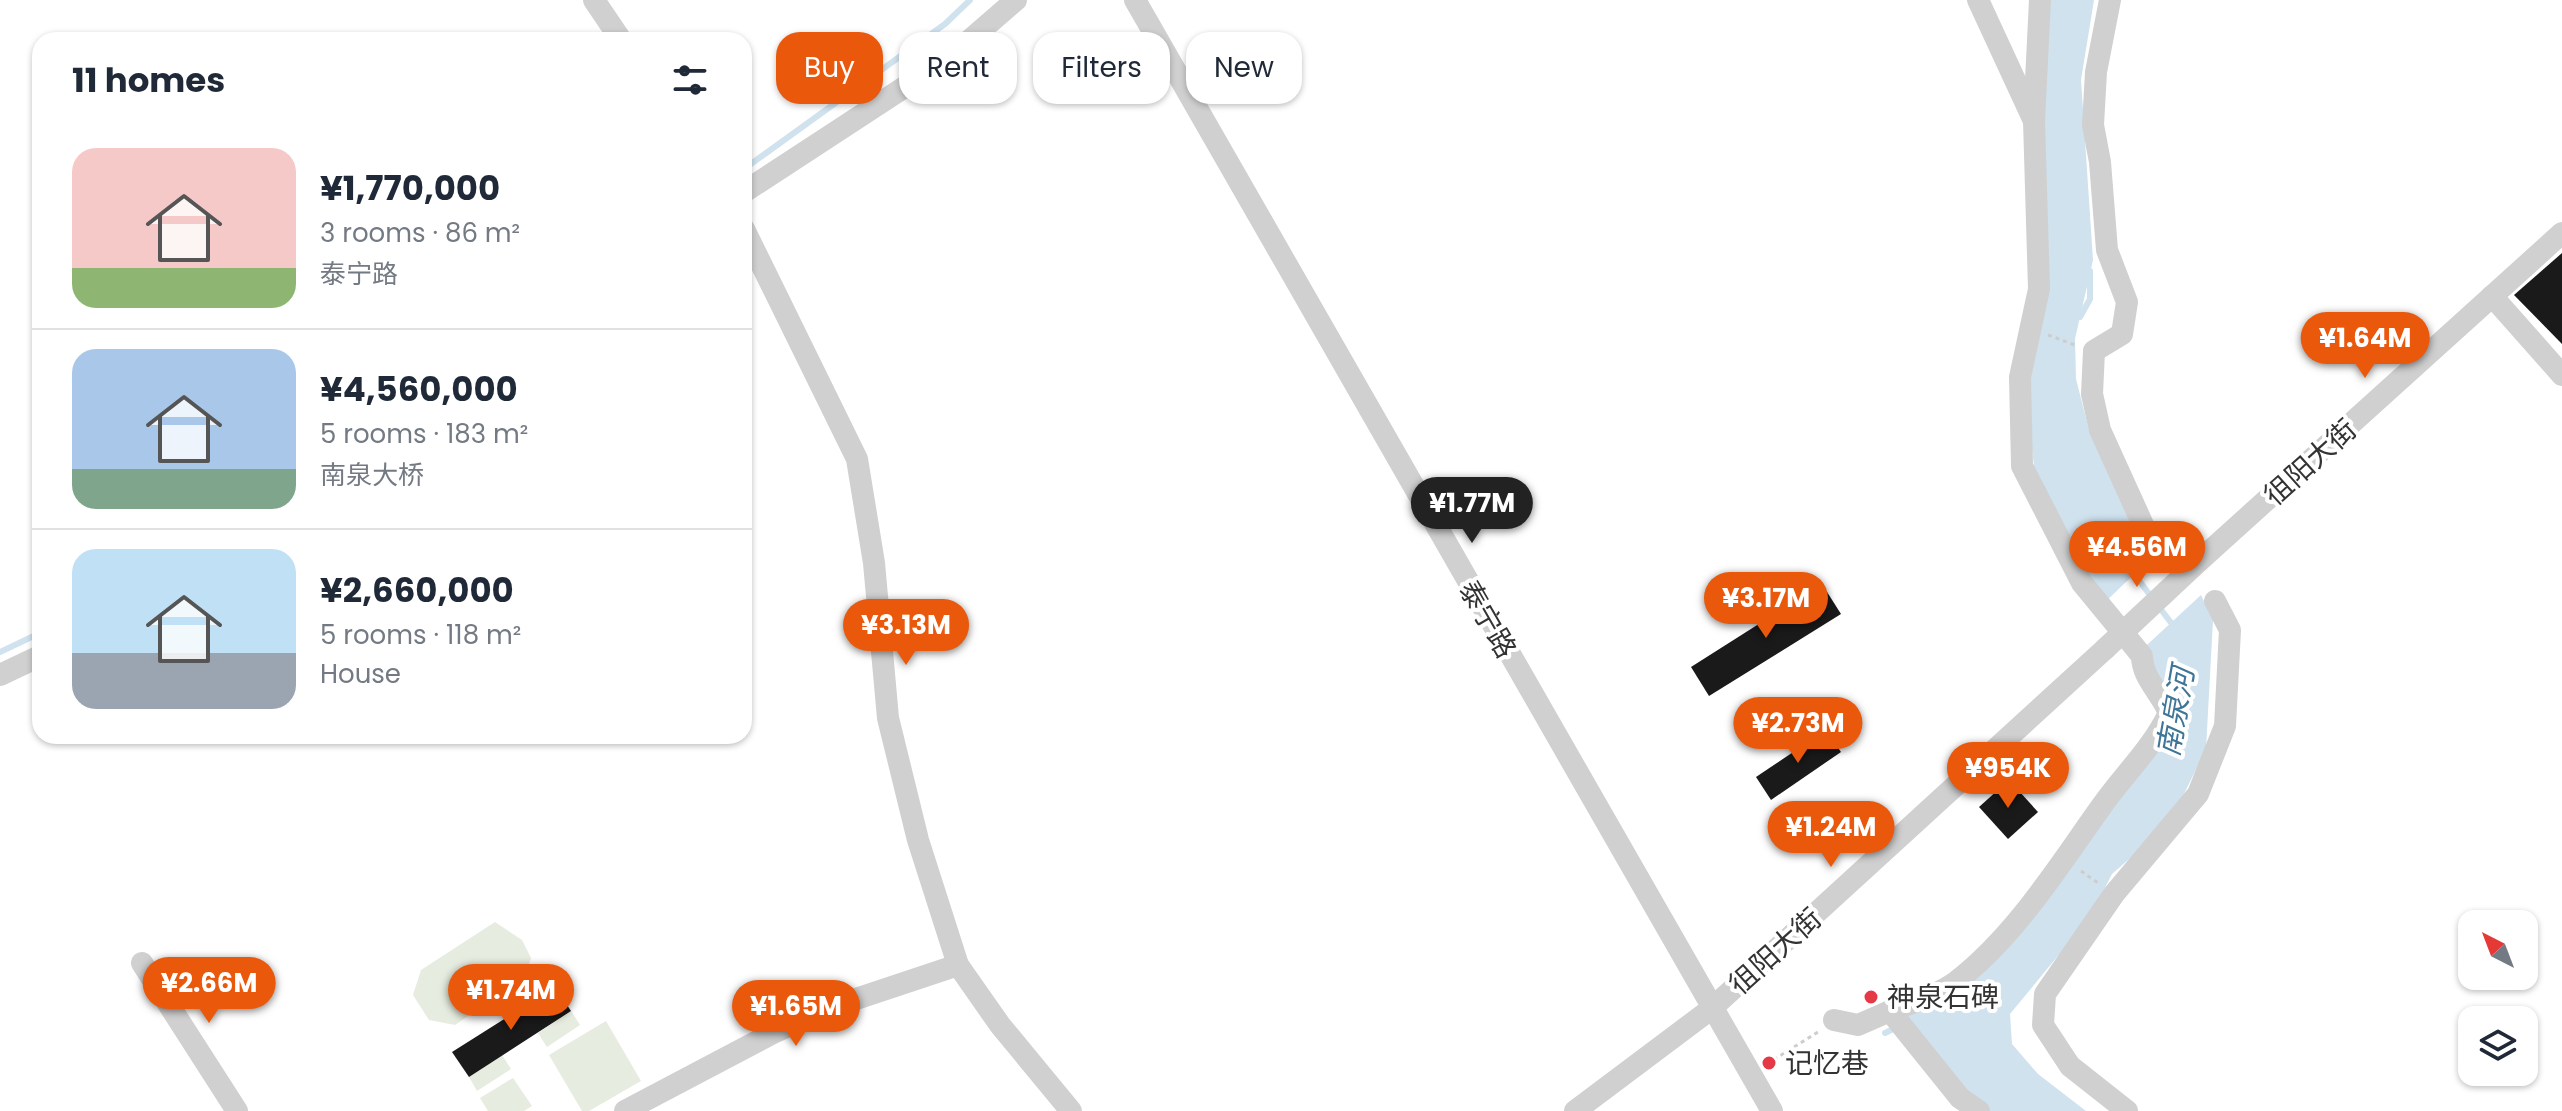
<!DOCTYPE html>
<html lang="en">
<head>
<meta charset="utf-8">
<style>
  :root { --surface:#fff; --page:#f2f2f3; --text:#1f2937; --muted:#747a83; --line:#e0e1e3; --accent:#ea580c }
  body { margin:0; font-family:Poppins,"Noto Sans SC",sans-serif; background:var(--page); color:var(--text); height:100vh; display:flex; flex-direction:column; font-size:30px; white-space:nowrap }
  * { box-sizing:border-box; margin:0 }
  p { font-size:26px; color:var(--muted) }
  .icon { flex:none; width:44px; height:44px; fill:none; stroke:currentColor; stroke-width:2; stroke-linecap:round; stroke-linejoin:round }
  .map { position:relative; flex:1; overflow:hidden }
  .side { position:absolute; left:32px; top:32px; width:720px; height:712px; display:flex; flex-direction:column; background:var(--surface); border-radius:24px; box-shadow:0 2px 6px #0004 }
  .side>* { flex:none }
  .banner { position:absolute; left:776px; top:32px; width:760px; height:72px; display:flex; gap:16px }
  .needle { width:52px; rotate:318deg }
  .controls { position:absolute; left:2458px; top:910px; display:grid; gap:16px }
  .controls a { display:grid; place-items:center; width:80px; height:80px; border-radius:16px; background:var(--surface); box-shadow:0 2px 6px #0004; font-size:40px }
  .price { position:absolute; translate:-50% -68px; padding:0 18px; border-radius:28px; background:var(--accent); color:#fff; font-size:26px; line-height:52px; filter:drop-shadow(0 2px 4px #0008) }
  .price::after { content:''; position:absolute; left:50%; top:48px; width:24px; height:18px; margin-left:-12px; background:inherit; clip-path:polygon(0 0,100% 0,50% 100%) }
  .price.active { background:#222; color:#fff }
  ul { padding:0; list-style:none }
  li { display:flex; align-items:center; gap:24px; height:200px; padding:0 40px }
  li+li { border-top:2px solid var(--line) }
  li span { display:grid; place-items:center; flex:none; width:224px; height:160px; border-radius:24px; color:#555 }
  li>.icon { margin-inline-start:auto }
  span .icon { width:96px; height:96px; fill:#fffc; stroke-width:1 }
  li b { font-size:34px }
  h2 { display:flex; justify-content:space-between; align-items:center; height:96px; padding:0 40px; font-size:34px }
  .tag { padding:0 28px; border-radius:24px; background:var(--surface); box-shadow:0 2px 6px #0004; font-size:28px; line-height:72px }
  .tag.active { background:var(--accent); color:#fff }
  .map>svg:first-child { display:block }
  .green { fill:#e6ecdf }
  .water { fill:#cfe2ee }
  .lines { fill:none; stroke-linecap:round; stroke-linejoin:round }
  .stream { stroke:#cfe2ee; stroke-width:6 }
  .building { fill:#1a1a1a }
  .path { stroke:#cdcdcd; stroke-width:3; stroke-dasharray:4 4; stroke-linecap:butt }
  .minor { stroke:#d0d0d0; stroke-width:22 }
  .minor-bridge { stroke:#d0d0d0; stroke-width:22 }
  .poi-dot { fill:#e63946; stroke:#fff; stroke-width:3 }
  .labels { text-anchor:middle; stroke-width:8; stroke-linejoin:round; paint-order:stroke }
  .street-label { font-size:28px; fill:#333; stroke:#fff }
  .poi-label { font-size:28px; fill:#333; stroke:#fff; text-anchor:start }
  .water-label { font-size:30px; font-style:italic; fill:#3f7597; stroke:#fff }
</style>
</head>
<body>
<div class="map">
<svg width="2562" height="1111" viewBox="0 0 2562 1111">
  <rect width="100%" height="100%" fill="#fff"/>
  <g class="green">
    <path d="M495,922L522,940L531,958L525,976L455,1025L429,1020L413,995L421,970Z"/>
    <path d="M571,1011L580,1025L547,1047L538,1033Z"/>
    <path d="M606,1021L641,1081L589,1111H582L549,1055Z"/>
    <path d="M502,1055L511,1069L477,1091L469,1077Z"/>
    <path d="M513,1078L532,1106L524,1111H488L480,1098Z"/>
  </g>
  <g class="water">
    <path d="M2044,0H2094L2081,80L2093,260L2075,339L2076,379L2089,430L2133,524L2127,527L2150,559L2102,605L2035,475L2025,387Z"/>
    <path d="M2201,595L2213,620L2206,749L2183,796L2136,853L2112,874L2090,917L2010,1014L2012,1044L2038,1074L2086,1111H1989L1964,1093L1902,1019L1950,997L2174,701L2135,656Z"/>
  </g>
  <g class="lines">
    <g class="stream">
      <path d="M744,169L945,24L970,0"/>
      <path d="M2080,317L2090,299V271"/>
      <path d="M2131,570L2175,628"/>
      <path d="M0,652L40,633"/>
      <path d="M1885,1033L1891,1030"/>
    </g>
  </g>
  <g class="building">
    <path d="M2562,253V344L2514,295Z"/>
    <path d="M1822,584L1841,614L1709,696L1691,667Z"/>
    <path d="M1826,730L1841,752L1771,800L1756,777Z"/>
    <path d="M2009,780L2038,812L2008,839L1979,807Z"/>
    <path d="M555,987L571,1011L469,1077L452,1052Z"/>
  </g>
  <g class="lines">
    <g class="path">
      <path d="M2048,335L2075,345"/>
      <path d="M2157,540L2173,558"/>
      <path d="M2081,871L2098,883"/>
      <path d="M1767,1064L1818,1032"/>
    </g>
    <g class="minor">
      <path d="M594,0L621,40"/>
      <path d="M1135,0L1772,1111"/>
      <path d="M1978,0L2033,119"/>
      <path d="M2110,0L2096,72L2093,125L2100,162L2107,250L2127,302L2122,334L2094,351L2092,394L2100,430L2144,527"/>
      <path d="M744,192L949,58L1016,0"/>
      <path d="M744,229L857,459L874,563L888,718L918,840L958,965L1000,1025L1071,1111"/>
      <path d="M2492,296L2562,375"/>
      <path d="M2199,561L2562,233"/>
      <path d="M0,675L40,656"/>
      <path d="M142,963L237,1111"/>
      <path d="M1834,1020L1858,1025L1890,1011"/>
      <path d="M625,1111L773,1033L829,1008L958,965"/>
      <path d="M1575,1111L1711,1009L2105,649"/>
      <path d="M1979,1111L1960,1098L1890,1011C1912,1003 1938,995 1957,981C2016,935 2058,867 2101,807C2124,774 2151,750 2169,713C2161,693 2142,678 2142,656L2082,583L2022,466L2020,377L2039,289L2034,121L2040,0"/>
      <path d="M2127,1111L2070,1066L2043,1025L2045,994L2114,894L2198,794L2225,726L2230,630L2215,601"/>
    </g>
    <path class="minor-bridge" d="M2105,649L2199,561"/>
  </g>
  <g class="poi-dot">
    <circle cx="1871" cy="997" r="8"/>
    <circle cx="1769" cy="1063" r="8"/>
  </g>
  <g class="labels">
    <g class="street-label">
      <text transform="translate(2310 462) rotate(-42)" y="10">徂阳大街</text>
      <text transform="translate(1488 619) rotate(60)" y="10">泰宁路</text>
      <text transform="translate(1775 951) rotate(-42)" y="10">徂阳大街</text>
    </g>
    <g class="poi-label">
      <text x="1887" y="1007">神泉石碑</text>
      <text x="1785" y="1073">记忆巷</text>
    </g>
    <g class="water-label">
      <text transform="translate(2176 712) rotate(-80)" y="10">南泉河</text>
    </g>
  </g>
</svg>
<div class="controls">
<a><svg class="needle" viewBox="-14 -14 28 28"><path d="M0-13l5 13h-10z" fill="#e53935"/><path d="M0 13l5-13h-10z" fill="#747a83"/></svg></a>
<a><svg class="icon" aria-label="layers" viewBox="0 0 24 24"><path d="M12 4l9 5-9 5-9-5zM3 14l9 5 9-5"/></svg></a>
</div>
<b class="price" style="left:2365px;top:380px">¥1.64M</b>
<b class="price active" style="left:1472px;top:545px">¥1.77M</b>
<b class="price" style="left:2137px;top:589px">¥4.56M</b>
<b class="price" style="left:1766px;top:640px">¥3.17M</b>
<b class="price" style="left:906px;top:667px">¥3.13M</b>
<b class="price" style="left:1798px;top:765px">¥2.73M</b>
<b class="price" style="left:2008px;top:810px">¥954K</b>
<b class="price" style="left:1831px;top:869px">¥1.24M</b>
<b class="price" style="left:209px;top:1025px">¥2.66M</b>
<b class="price" style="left:511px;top:1032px">¥1.74M</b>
<b class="price" style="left:796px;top:1048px">¥1.65M</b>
<div class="banner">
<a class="tag active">Buy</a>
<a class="tag">Rent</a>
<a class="tag">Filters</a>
<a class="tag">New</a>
</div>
<section class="side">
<h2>11 homes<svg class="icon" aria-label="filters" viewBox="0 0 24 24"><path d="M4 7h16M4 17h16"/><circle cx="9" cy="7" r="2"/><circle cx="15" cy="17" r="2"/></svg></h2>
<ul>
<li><span style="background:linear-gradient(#f6c9c9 75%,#8fb573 0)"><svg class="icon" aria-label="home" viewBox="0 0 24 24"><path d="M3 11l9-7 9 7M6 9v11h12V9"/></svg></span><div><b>¥1,770,000</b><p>3 rooms · 86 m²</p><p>泰宁路</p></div></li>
<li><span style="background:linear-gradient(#a9c7e8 75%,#7fa58c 0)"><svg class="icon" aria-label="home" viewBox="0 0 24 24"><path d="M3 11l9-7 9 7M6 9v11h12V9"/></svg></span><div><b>¥4,560,000</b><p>5 rooms · 183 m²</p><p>南泉大桥</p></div></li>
<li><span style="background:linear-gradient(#bfe0f5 65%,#9aa5b1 0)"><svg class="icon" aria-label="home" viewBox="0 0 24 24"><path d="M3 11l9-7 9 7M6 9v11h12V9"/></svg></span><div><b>¥2,660,000</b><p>5 rooms · 118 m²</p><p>House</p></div></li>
</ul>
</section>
</div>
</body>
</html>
